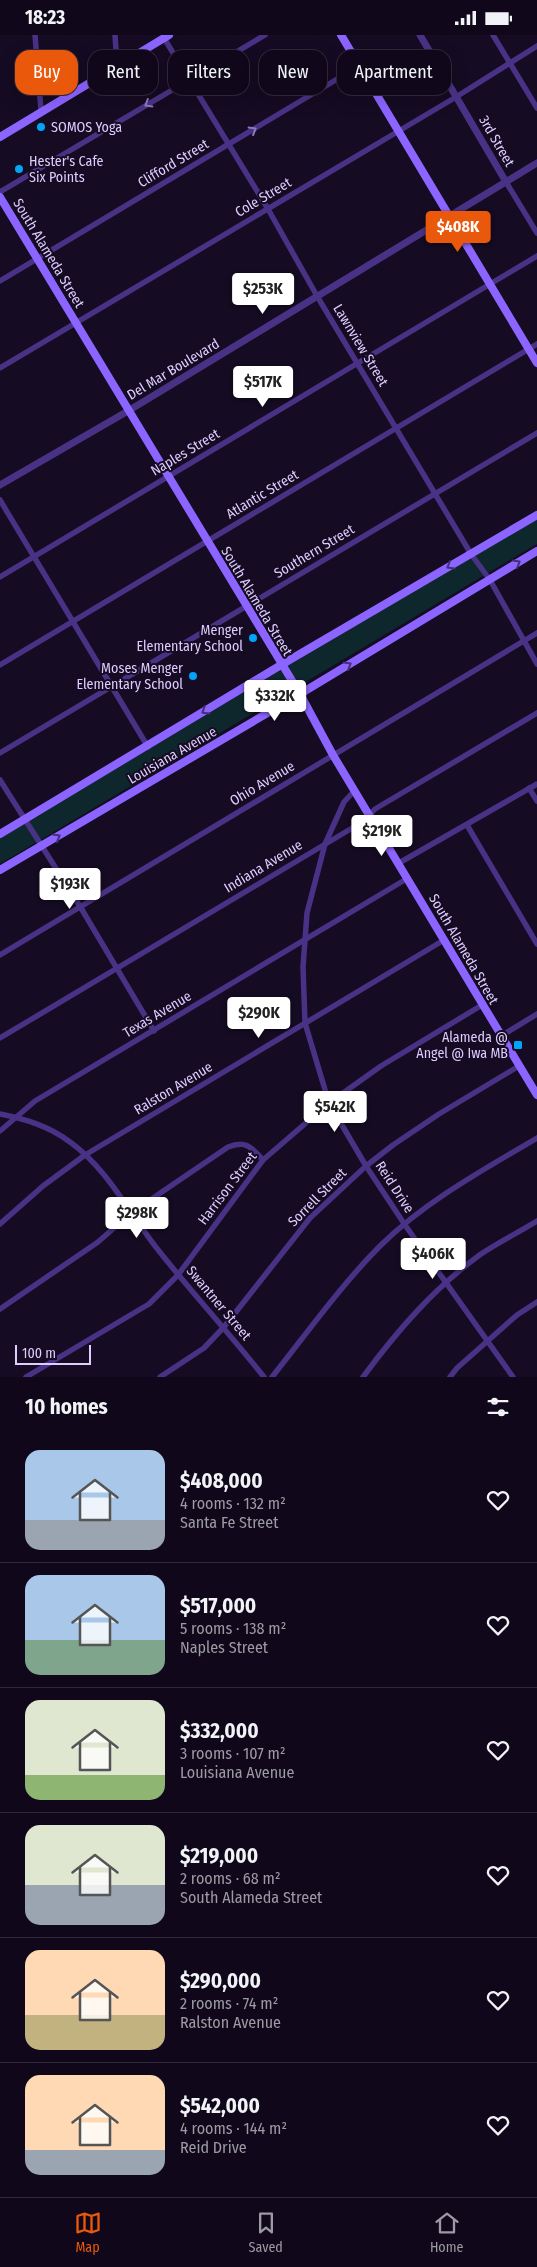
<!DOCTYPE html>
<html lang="en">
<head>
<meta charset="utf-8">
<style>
  :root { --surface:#10081a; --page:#1e1627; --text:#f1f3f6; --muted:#9c9aa2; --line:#302939; --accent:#ea580c }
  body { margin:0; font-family:"Fira Sans Condensed",sans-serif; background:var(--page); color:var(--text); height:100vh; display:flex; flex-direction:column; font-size:19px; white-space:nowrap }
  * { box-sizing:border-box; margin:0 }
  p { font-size:16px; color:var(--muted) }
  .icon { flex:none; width:28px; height:28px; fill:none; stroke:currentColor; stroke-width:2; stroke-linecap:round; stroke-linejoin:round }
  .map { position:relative; height:1342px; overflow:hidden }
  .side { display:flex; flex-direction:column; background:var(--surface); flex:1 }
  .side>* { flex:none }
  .banner { position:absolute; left:15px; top:15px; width:508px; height:45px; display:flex; gap:10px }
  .scale { position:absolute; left:15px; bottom:12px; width:76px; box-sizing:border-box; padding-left:5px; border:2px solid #decdff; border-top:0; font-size:14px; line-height:18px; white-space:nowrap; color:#decdff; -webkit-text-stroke:4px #150b22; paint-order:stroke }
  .price { position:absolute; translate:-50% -42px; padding:0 11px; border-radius:5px; background:#fff; color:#222; font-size:16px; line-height:32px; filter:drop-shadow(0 1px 2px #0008) }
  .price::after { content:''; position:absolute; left:50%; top:30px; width:15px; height:11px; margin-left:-8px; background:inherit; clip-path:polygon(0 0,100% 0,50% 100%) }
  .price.current { background:var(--accent); color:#fff }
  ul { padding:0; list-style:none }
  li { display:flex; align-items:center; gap:15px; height:125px; padding:0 25px }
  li+li { border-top:1px solid var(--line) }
  li span { display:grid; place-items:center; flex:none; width:140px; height:100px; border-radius:15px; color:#555 }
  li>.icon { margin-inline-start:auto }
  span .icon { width:60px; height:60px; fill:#fffc; stroke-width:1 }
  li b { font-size:21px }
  h2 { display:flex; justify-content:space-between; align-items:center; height:60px; padding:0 25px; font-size:21px }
  .tag { padding:0 18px; border-radius:15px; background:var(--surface); box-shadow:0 5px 20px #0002,0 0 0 1px var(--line); font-size:18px; line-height:45px }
  .tag.current { background:var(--accent); color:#fff }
  .status { display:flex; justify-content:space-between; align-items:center; height:35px; padding:0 25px; background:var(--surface); direction:ltr }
  .status svg { height:14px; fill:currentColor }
  .tabs { display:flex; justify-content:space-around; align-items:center; height:70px; border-top:1px solid var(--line); background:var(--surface); font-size:14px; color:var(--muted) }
  .tabs a { display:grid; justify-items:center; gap:2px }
  .tabs .current { color:var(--accent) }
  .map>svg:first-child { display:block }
  .green { fill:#0e272d }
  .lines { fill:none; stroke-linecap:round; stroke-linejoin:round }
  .minor { stroke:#493285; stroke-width:5.5 }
  .tertiary { stroke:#493285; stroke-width:7 }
  .secondary { stroke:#8c64ff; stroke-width:8 }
  .oneway { stroke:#8c78bc }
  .oneway2 { stroke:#452f7a }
  .poi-dot { fill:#00a5f8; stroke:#150b22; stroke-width:2 }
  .labels { text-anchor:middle; stroke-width:4; stroke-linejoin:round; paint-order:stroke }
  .poi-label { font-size:14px; fill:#decdff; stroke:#150b22; text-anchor:end }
  .street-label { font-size:14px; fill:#decdff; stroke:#150b22 }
</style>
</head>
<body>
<div class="status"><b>18:23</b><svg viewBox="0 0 49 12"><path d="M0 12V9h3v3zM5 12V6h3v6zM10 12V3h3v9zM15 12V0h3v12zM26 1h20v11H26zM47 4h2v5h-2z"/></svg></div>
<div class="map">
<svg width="537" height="1342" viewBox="0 0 537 1342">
  <rect width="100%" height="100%" fill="#150b22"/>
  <path class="green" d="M537,482V509L0,829V803Z"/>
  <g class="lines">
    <g class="minor">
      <path d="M35,0L41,75"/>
      <path d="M115,0L117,30"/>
      <path d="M493,0L537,73"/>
      <path d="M164,3L268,174L317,261L471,519L490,545L537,629"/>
      <path d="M506,147L537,198"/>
      <path d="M0,157L265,0"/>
      <path d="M0,246L359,31"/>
      <path d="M0,333L456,62L537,11"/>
      <path d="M0,465L148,712"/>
      <path d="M0,542L537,221"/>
      <path d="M0,630L537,309"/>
      <path d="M0,718L537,398"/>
      <path d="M0,745L81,873L154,996"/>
      <path d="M529,753L537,766"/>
      <path d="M355,755L344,767L325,809L307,878L303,932L305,988L329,1068L366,1131L405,1190L513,1342"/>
      <path d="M467,790L537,909"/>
      <path d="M399,828L537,749"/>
      <path d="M0,920L537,598"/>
      <path d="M501,1001L537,979"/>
      <path d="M0,1003L364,786L375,774L537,678"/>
      <path d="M0,1079C25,1084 49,1091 70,1107C108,1134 130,1180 159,1216C193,1259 230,1299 264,1342"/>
      <path d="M0,1096L35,1066L408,843"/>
      <path d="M0,1189L43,1151L85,1120L444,905"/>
      <path d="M0,1274L98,1207L131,1178L228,1112C246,1105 251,1112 263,1125"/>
      <path d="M26,1342L149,1269L178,1240L263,1125L329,1068L381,1031L482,970"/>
      <path d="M160,1342L204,1313L224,1292L310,1183L366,1131L393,1110L439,1079L519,1031"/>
      <path d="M272,1342C307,1298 341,1250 381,1210C426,1166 483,1135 537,1103"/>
      <path d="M363,1342C397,1296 434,1253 481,1219C499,1207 519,1197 537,1186"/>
      <path d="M450,1342L457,1333L517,1280L537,1267"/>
    </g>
    <g class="tertiary">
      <path d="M420,0L506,147"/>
      <path d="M0,450L128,376L537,128"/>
    </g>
    <g class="secondary">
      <path d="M341,0L537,328"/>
      <path d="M0,102L169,0"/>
      <path d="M0,162L300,659L333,720L537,1060"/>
      <path d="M0,799L281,630L537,480"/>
      <path d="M0,835L300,659L537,516"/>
    </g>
  </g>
  <defs><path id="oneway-chevron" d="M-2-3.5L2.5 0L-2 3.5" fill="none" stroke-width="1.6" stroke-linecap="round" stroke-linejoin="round" transform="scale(1.25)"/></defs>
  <g class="oneway">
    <use href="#oneway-chevron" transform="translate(148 69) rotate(149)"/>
    <use href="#oneway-chevron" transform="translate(253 95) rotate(-31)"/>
  </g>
  <g class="oneway2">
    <use href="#oneway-chevron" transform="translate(517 528) rotate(-31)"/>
    <use href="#oneway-chevron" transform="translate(450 531) rotate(150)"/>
    <use href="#oneway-chevron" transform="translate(348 630) rotate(-31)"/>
    <use href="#oneway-chevron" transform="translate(205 676) rotate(148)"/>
    <use href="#oneway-chevron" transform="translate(57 802) rotate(-30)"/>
  </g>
  <g class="poi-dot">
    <circle cx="41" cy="92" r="5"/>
    <circle cx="19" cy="134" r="5"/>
    <circle cx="253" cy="603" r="5"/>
    <circle cx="193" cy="641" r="5"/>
    <rect x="513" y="1005" width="10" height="10" rx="2.5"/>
  </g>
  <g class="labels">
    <g class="poi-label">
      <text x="51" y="97" text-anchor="start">SOMOS Yoga</text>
      <text x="29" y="131" text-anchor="start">Hester's Cafe<tspan x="29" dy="16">Six Points</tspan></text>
      <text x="243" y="600">Menger<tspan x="243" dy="16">Elementary School</tspan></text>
      <text x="183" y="638">Moses Menger<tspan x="183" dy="16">Elementary School</tspan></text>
      <text x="508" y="1007">Alameda @<tspan x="508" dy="16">Angel @ Iwa MB</tspan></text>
    </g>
    <g class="street-label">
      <text transform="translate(497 106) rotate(60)" y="5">3rd Street</text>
      <text transform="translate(173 128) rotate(-31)" y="5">Clifford Street</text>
      <text transform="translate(263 162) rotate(-31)" y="5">Cole Street</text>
      <text transform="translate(49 218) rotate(59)" y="5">South Alameda Street</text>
      <text transform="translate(361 310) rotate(59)" y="5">Lawnview Street</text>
      <text transform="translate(173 334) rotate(-31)" y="5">Del Mar Boulevard</text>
      <text transform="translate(185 417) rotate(-31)" y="5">Naples Street</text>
      <text transform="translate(262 459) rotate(-31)" y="5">Atlantic Street</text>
      <text transform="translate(314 516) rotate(-31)" y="5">Southern Street</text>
      <text transform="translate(257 566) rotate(59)" y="5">South Alameda Street</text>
      <text transform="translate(172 720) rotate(-30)" y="5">Louisiana Avenue</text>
      <text transform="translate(262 748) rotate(-31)" y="5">Ohio Avenue</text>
      <text transform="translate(263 831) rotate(-31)" y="5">Indiana Avenue</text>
      <text transform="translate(464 914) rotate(60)" y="5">South Alameda Street</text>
      <text transform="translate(157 979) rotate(-31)" y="5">Texas Avenue</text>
      <text transform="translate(173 1053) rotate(-31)" y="5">Ralston Avenue</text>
      <text transform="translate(395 1152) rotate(57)" y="5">Reid Drive</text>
      <text transform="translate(227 1153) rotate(-53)" y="5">Harrison Street</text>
      <text transform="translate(317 1162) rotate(-45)" y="5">Sorrell Street</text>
      <text transform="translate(219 1268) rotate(50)" y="5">Swantner Street</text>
    </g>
  </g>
</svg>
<div class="scale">100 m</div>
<b class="price current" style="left:458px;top:218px">$408K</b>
<b class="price" style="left:263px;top:280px">$253K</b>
<b class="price" style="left:263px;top:373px">$517K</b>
<b class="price" style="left:275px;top:687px">$332K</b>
<b class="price" style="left:382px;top:822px">$219K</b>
<b class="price" style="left:70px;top:875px">$193K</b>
<b class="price" style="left:259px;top:1004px">$290K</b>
<b class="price" style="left:335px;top:1098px">$542K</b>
<b class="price" style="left:137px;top:1204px">$298K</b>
<b class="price" style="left:433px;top:1245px">$406K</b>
<div class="banner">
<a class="tag current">Buy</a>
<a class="tag">Rent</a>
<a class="tag">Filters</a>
<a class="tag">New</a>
<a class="tag">Apartment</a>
</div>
</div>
<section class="side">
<h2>10 homes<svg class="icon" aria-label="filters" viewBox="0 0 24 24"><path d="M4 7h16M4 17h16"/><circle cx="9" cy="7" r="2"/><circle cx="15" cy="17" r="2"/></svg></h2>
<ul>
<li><span style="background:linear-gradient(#a9c7e8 70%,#9aa5b1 0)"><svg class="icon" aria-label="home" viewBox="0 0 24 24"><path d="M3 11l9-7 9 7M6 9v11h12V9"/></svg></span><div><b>$408,000</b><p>4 rooms · 132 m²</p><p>Santa Fe Street</p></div><svg class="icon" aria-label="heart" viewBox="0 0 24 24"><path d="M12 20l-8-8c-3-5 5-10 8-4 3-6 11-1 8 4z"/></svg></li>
<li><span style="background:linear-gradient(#a9c7e8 65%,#7fa58c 0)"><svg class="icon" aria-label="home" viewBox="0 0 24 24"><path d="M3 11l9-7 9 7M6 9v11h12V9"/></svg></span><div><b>$517,000</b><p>5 rooms · 138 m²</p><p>Naples Street</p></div><svg class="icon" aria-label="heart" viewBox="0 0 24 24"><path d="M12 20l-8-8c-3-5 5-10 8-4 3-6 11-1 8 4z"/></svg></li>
<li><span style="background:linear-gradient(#dfe7d0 75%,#8fb573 0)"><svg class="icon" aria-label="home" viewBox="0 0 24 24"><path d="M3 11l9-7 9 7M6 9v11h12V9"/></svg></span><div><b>$332,000</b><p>3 rooms · 107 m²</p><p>Louisiana Avenue</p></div><svg class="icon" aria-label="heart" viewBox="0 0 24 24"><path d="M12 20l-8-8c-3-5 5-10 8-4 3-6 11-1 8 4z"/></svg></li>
<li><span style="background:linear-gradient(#dfe7d0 60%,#9aa5b1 0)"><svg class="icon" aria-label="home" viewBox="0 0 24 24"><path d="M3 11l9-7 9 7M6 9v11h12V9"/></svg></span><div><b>$219,000</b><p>2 rooms · 68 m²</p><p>South Alameda Street</p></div><svg class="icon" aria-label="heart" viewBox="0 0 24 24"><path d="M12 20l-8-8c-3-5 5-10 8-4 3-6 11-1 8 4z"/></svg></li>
<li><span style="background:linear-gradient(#ffd9b3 65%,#c2b280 0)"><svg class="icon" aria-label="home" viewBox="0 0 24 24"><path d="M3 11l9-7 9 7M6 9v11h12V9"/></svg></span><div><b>$290,000</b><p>2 rooms · 74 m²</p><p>Ralston Avenue</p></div><svg class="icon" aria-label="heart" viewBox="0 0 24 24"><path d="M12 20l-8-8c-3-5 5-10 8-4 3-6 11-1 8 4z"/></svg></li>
<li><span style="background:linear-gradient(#ffd9b3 75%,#9aa5b1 0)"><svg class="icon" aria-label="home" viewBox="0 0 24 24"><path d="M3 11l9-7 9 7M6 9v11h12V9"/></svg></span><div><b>$542,000</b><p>4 rooms · 144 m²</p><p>Reid Drive</p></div><svg class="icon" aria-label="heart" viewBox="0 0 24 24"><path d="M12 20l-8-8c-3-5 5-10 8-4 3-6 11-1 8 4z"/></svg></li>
</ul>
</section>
<nav class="tabs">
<a class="current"><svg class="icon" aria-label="map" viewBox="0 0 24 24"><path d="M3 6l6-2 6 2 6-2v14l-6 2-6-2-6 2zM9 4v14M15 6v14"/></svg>Map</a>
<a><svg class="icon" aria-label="saved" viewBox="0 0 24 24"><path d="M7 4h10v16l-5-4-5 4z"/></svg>Saved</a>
<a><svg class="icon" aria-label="home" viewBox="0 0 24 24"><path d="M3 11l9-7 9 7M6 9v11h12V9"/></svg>Home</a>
</nav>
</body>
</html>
